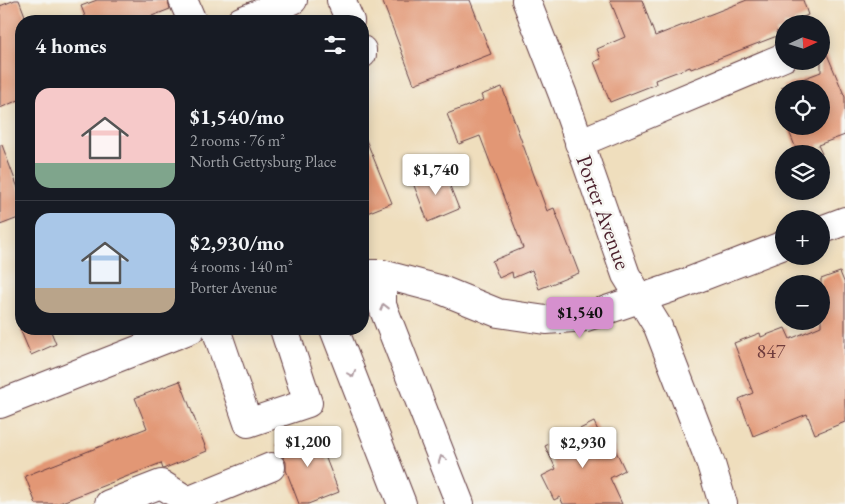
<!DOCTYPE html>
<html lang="en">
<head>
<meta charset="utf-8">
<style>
  :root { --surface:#171b24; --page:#242831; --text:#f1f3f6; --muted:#9ea1a6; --line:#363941; --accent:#d690ce }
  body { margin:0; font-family:"EB Garamond",serif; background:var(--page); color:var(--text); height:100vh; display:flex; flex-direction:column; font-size:19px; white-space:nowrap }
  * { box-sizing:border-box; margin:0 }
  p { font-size:16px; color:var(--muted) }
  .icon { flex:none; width:28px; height:28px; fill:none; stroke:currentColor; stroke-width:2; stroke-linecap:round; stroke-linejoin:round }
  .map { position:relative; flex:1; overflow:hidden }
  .side { position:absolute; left:15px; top:15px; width:354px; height:320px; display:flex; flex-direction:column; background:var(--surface); border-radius:20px; box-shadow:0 2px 12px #0003 }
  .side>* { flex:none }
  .needle { width:32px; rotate:86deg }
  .fabs { position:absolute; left:775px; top:15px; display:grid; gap:10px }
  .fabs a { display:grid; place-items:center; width:55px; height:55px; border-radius:50%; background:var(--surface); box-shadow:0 2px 12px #0003; font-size:25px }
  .price { position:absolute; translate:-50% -42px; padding:0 11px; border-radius:5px; background:#fff; color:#222; font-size:16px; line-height:32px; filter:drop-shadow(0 1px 2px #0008) }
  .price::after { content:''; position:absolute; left:50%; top:30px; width:15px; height:11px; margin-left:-8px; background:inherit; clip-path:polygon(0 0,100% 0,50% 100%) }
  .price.on { background:var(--accent); color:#111 }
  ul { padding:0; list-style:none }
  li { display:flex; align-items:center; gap:15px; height:125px; padding:0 20px }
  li+li { border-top:1px solid var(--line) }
  li span { display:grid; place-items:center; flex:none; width:140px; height:100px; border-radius:15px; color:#555 }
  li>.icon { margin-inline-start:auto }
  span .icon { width:60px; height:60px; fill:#fffc; stroke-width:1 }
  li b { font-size:21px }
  h2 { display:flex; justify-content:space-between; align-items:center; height:60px; padding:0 20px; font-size:21px }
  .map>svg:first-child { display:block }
  .building { fill:#e29774 }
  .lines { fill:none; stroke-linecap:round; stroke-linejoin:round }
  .minor-casing { stroke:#633c41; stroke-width:30 }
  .minor { stroke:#fff; stroke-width:28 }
  .oneway { stroke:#ae9aa0 }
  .labels { text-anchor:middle; stroke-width:5; stroke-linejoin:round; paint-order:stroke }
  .number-label { font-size:20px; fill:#703d3d }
  .street-label { font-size:22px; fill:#4a1f2b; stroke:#f6f6f2 }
</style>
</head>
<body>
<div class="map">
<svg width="845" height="504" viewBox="0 0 845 504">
  <rect width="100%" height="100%" fill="#f6f6f2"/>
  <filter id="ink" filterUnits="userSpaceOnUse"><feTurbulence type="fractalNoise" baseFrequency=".02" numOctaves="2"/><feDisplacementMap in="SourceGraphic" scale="10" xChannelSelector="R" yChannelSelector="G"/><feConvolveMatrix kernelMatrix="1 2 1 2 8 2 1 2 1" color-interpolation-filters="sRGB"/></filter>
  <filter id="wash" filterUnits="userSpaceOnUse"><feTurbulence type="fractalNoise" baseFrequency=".0096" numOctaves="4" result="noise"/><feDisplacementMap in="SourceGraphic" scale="20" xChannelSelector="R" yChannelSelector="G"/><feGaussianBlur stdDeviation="1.12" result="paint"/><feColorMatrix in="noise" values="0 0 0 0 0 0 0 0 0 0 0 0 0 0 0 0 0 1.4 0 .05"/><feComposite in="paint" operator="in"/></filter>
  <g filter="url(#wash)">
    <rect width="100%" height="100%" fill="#efdebd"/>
    <g id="blocks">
      <g class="building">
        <path d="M15,0H19L27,21H21V99L0,108V6Z"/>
        <path d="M97,0H168L170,9L139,21H87L81,6Z"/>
        <path d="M382,0H470L491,54L414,84Z"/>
        <path d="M610,0H642L655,36L747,0H803L808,15L794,21L795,24H784V29L776,32L777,36L691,69L690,67L655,80L656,84L610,102L594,62L601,59L597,49L625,37Z"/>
        <path d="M821,40L845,97V135L818,145L822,154H798L787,126H821V89L781,87L821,72Z"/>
        <path d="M502,87L547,211L554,208L579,273L539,289L532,270L513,278L512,272L499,278L492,261L523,248L480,136L459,144L447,114L483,100L481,95Z"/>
        <path d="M362,130L392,203L362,215Z"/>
        <path d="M0,145H2L21,196V217L0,225Z"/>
        <path d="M444,171L459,209L428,222L413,183Z"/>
        <path d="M840,272L845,284V422L815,434L807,414L753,436L739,399L753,393L734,343L760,333L761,337L785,328L790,339L821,326V279Z"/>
        <path d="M20,329H50L56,344L31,355Z"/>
        <path d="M180,381L207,451L163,469L161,463L57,504H36L25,476L147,428L135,398Z"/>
        <path d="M594,422L606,448L613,445L625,470L610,478L622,504H563L560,497L554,500L542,476L556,469L545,446Z"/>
        <path d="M315,430L339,492L308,504H299L286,470V462L276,445Z"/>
      </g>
    </g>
  </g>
  <g filter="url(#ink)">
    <use href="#blocks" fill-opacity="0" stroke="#633c41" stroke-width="1"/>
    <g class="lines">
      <defs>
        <g id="minor">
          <path d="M183,0L192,21"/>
          <path d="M341,0L350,21"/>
          <path d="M526,0L563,95L626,275L658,327L711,464L723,504"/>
          <path d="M241,21L293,0"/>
          <path d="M362,50V54"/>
          <path d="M579,143L784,57"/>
          <path d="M821,230L845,221"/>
          <path d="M362,274H382L439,289L498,313L546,320L586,317L680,285L784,245"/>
          <path d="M382,274V305L460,504"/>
          <path d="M216,329L248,423L308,403L284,329"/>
          <path d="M334,329L402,504"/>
          <path d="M0,404L191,329"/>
          <path d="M109,504L161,484L188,501L271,467"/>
        </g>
      </defs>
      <use href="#minor" class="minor-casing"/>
      <use href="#minor" class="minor"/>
    </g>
    <defs><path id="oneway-chevron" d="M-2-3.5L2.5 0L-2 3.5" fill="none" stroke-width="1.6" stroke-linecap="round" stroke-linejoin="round" transform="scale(1.25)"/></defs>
    <g class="oneway">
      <use href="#oneway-chevron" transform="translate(384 307) rotate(-104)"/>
      <use href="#oneway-chevron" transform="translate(352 374) rotate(69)"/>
      <use href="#oneway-chevron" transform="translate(442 459) rotate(-111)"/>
    </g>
  </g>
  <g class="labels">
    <g class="number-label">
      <text x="771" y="358">847</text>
    </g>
    <g class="street-label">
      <text transform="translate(604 212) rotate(70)" y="8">Porter Avenue</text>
    </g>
  </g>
</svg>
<div class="fabs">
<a><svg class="needle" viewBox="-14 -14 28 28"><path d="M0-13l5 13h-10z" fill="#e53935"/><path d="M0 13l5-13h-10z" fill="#9ea1a6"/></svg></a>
<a><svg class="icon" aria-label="locate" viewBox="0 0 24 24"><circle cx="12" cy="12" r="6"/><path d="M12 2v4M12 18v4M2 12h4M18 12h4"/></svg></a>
<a><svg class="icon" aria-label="layers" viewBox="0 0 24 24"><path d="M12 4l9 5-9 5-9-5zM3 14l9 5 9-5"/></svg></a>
<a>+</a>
<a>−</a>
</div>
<b class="price" style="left:436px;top:196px">$1,740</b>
<b class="price on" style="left:580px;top:339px">$1,540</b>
<b class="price" style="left:308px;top:468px">$1,200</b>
<b class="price" style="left:583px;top:469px">$2,930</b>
<section class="side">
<h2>4 homes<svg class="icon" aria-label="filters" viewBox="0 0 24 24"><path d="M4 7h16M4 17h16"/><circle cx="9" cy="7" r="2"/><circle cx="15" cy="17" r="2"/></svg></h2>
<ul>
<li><span style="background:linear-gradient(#f6c9c9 75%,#7fa58c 0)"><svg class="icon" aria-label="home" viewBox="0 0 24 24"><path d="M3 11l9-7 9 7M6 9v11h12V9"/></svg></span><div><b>$1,540/mo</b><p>2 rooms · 76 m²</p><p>North Gettysburg Place</p></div></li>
<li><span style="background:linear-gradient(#a9c7e8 75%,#b9a48a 0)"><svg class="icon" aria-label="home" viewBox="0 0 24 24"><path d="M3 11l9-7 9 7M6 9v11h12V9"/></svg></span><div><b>$2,930/mo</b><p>4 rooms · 140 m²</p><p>Porter Avenue</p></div></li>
</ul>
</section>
</div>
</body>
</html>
